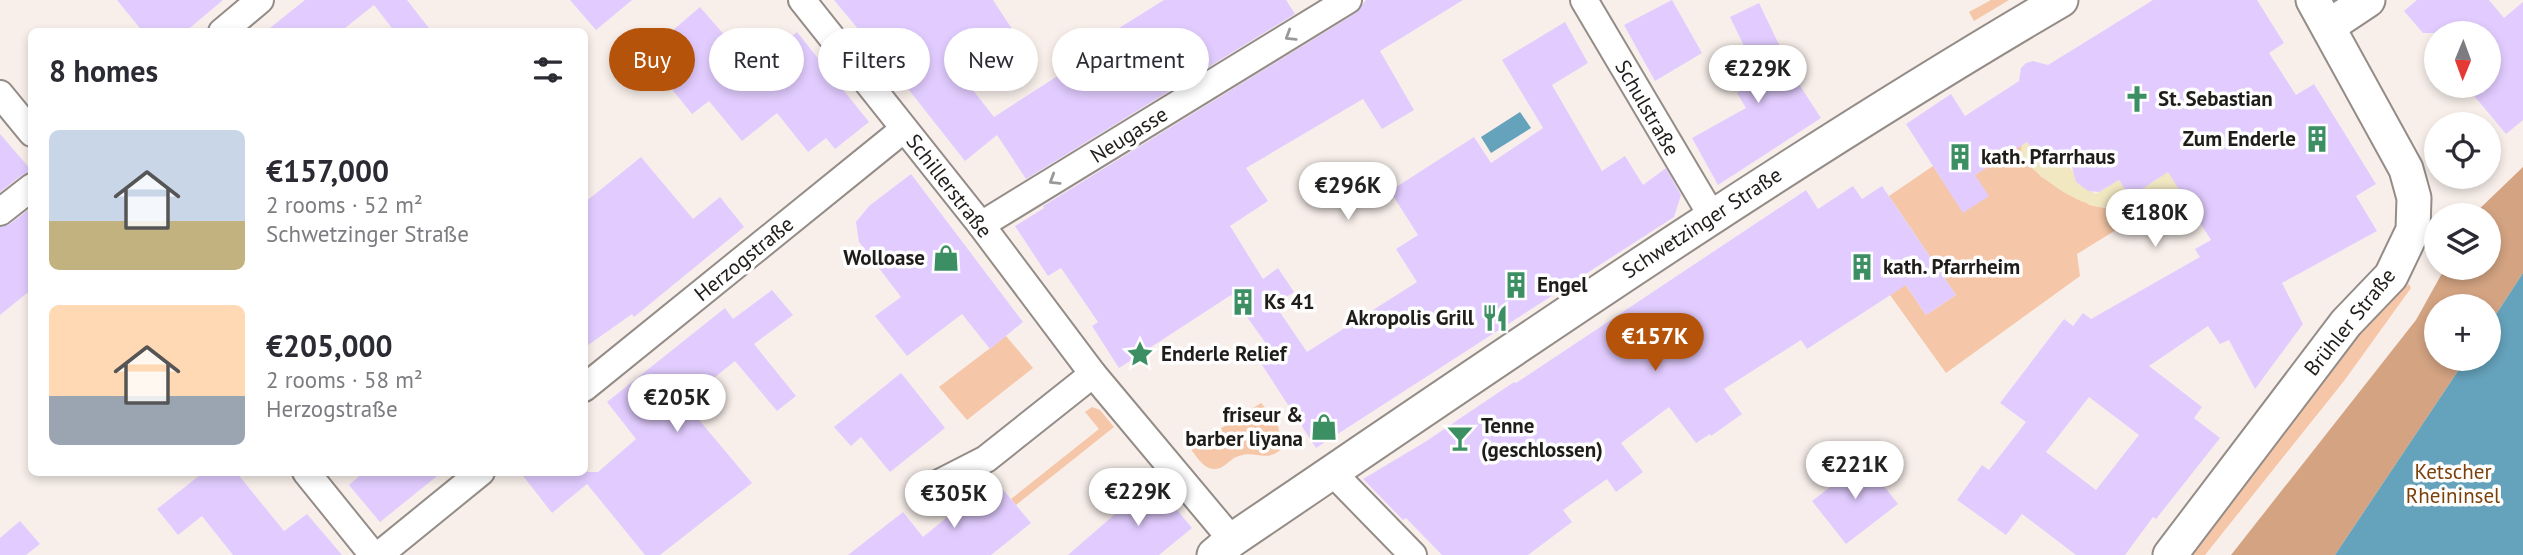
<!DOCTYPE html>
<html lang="en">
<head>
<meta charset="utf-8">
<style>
  :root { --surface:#fff; --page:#f2f2f3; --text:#2b2b33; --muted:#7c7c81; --accent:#b45309 }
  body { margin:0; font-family:"PT Sans",sans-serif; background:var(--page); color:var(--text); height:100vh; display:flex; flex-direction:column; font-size:26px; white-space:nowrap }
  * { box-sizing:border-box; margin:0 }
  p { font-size:23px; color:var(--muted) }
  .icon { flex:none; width:38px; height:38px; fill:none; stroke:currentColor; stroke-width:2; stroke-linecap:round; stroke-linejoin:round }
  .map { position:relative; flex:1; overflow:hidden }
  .sheet { position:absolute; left:28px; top:28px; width:560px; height:448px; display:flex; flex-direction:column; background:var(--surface); border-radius:10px; box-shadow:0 4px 10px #0003 }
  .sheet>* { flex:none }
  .banner { position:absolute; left:609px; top:28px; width:665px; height:63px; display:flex; gap:14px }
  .needle { width:46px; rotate:181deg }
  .controls { position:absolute; left:2424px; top:21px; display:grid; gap:14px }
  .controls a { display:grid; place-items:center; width:77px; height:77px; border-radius:50%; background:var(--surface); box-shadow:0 4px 10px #0003; font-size:35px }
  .price { position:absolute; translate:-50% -60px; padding:0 16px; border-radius:24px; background:#fff; color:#222; font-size:23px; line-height:46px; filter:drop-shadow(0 2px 4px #0008) }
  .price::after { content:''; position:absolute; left:50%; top:42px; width:21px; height:16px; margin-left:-10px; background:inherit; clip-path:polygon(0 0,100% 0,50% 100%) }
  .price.current { background:var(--accent); color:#fff }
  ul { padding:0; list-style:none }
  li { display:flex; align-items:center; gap:21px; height:175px; padding:0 21px }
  li span { display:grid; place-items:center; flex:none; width:196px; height:140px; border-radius:10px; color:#555 }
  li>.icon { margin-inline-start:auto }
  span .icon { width:84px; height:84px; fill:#fffc; stroke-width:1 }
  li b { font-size:30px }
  h2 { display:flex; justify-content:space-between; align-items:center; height:84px; padding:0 21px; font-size:30px }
  .tag { padding:0 24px; border-radius:32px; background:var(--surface); box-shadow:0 4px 10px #0003; font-size:24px; line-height:63px }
  .tag.current { background:var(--accent); color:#fff }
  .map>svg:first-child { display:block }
  .green { fill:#f5c6a7 }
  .forest { fill:#d3a382 }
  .sand { fill:#f1e8c2 }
  .water { fill:#65a2bb }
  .building { fill:#e2ccff; fill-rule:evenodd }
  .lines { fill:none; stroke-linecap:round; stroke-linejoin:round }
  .minor-casing { stroke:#948c87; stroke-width:30 }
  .tertiary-casing { stroke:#948c87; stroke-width:37 }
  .minor { stroke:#fff; stroke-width:26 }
  .tertiary { stroke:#fff; stroke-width:33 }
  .oneway { stroke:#9a9998 }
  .labels { text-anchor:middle; stroke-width:7; stroke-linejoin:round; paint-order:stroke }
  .poi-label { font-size:21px; font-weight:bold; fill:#1f1c1a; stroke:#fefefe; text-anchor:start }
  .street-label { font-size:21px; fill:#1f1c1a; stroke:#fefefe }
  .park-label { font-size:21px; fill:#7c400a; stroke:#fefefe }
</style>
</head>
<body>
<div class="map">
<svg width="2523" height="555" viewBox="0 0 2523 555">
  <rect width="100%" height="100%" fill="#f8efea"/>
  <g class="green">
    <path d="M1991,0H2009L1974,21L1969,12Z"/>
    <path d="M2016,120L2040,176L2090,205L2110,209L2129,206L2145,212L2077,254L2080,276L1946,373L1890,295L1905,284L1926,315L1956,295L1889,196L1933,166L1963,212L1975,175L1995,162L1983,143Z"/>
    <path d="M2409,284L2411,288L2344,381L2205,555H2185L2359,330Z"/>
    <path d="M1006,336L1033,368L967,420L939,387Z"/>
    <path d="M1261,403L1277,420L1282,449C1264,463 1257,450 1239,456C1228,459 1223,473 1209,468C1201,465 1195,454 1190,448Z"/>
    <path d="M1092,407L1100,410L1114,427L1016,505L1011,499L1099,429L1085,412Z"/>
  </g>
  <path class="forest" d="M2523,167V273L2489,325L2488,306H2436V359H2466L2335,555H2231L2416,320L2445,268H2488V215H2473Z"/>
  <path class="sand" d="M2022,131C2033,149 2042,174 2066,162L2072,171L2077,168L2079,185L2096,194L2119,180L2130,196L2161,177L2153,164L2240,154L2145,212C2140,210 2134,207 2129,206C2122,205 2114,209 2107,208C2074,204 2044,180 2021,158Z"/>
  <g class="water">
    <path d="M1520,112L1531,128L1491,153L1481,137Z"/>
    <path d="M2523,273V555H2335L2466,359H2488L2489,325Z"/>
  </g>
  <g class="building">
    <path d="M117,0H223L185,32H143Z"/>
    <path d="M305,0H407L432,32H395L374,5L340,32H265Z"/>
    <path d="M570,0H632L596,30Z"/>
    <path d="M834,0H993L1018,38L961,75L994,117L1059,75L1053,65L1085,45L1087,48L1164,0H1286L1295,14L1026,179L997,135L965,161L909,90Z"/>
    <path d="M1366,0H1463L1380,51L1414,110L1382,129L1363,99L1246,168L1268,201L1230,226L1263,279L1278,268L1294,292L1275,305L1307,352L1417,282L1396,249L1418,235L1390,191L1474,137L1491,163L1543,128L1502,60L1565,22L1588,63L1552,85L1602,171L1625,156L1643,185L1666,168L1681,195L1674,217L1316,448L1253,351L1265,342L1231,295L1119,368L1092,326L1098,322L1061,268L1048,276L1015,226L1044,208L1043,206L1356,13Z"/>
    <path d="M1672,0L1702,53L1655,81L1624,25Z"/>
    <path d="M2153,0H2257L2284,43L2269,53L2296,95L2314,84L2376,184L2356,196L2377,231L2282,283L2303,324L2255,389L2229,340L2220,344L2208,326L2149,366L2202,407L2194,418L2220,438L2156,519L2153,517L2125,555H2076L2022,514L2006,535L1957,500L1982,465L1989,470L2026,422L2000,403L2064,319L2073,326L2083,313L2091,319L2200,257L2195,249L2211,240L2168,172L2130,197L2119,180L2099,192L2088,191L2076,182L2071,163L2047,165L2041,161L2027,142L1975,175L1989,196L1963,213L1906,124L1951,94L1965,116L2019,81L2021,68L2026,63L2033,61L2048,65ZM2089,397L2139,435L2096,490L2046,452Z"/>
    <path d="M2417,0H2489L2504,18L2523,2V120L2506,134L2466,86H2488V33H2423L2404,11Z"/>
    <path d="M1759,3L1795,78L1821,118L1718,185L1692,138L1746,108L1737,93L1760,79L1730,17Z"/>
    <path d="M700,7L753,68L797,32L869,122L835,149L826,138L808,152L777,113L742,141L709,101L692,114L644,55Z"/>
    <path d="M0,134L32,171L22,175L0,192Z"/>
    <path d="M641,157L693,219L720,197L744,227L634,317L632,314L584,348V203Z"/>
    <path d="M911,174L1023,322L990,349L962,314L907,356L875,316L901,297L859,242L856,222L869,206Z"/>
    <path d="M1853,186L1862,199L1882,186L1956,295L1926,315L1906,285L1807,349L1801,340L1724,389L1742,414L1711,436L1710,434L1696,443L1669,407L1621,443L1643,472L1616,492L1607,479L1563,510L1572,522L1528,555H1442L1406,518L1403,520L1363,479L1425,442L1514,382L1516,383L1806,190L1818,209Z"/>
    <path d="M32,207V289L0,315V227L10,224Z"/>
    <path d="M772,290L793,315L754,344L796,396L777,411L735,361L684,402L752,483L660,555H645L587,484L552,513L520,472H598L636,439L607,402L725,308L733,319Z"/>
    <path d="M901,373L945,428L890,472L861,437L851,446L834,427Z"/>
    <path d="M1861,457L1898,504L1846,544L1812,501L1841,479L1838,474Z"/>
    <path d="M204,472H236L284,531L307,514L342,555H233L202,516L178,535L157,509Z"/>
    <path d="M364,472H442L380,522L349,485Z"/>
    <path d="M994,479L1031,523L991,555H848L903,512L923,537Z"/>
    <path d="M1153,481L1192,528L1159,555H1068Z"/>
    <path d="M20,521L40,544L26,555H0V538Z"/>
  </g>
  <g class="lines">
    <defs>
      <g id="minor">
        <path d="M802,0L981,225L1093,374L1232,540"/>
        <path d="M1584,0L1712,216"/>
        <path d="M222,32L260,0"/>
        <path d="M0,94L32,133"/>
        <path d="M0,212L32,187"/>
        <path d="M981,225L1348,0"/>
        <path d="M584,388L904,129"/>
        <path d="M306,472L373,555"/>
        <path d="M1332,472L1413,555"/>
        <path d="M939,483L986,459L1093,374"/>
        <path d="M379,555L481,472"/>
      </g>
      <g id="tertiary">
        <path d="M2329,26L2368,0"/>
        <path d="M1214,555L1232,540C1505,355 1776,167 2061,0"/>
        <path d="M2170,555L2346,323L2391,276L2413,230L2414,198L2406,169L2313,0"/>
      </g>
    </defs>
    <use href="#minor" class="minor-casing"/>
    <use href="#tertiary" class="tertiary-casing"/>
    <use href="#minor" class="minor"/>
    <use href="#tertiary" class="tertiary"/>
  </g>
  <defs><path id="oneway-chevron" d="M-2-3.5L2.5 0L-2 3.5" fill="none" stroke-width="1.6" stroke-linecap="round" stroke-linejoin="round" transform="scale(1.75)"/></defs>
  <g class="oneway">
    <use href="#oneway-chevron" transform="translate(1290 36) rotate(148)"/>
    <use href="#oneway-chevron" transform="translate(1054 180) rotate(148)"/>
  </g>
  <defs>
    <symbol id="church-bare" viewBox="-9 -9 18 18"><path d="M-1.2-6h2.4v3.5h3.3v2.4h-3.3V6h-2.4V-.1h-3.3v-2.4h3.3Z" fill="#3b8f62" stroke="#fefefe" stroke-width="2.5" paint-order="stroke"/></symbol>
    <symbol id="building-bare" viewBox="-9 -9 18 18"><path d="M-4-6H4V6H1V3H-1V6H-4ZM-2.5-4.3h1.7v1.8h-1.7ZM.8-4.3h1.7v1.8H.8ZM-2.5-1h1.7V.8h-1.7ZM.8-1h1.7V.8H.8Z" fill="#3b8f62" stroke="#fefefe" stroke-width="2.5" paint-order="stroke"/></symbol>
    <symbol id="shop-bare" viewBox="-9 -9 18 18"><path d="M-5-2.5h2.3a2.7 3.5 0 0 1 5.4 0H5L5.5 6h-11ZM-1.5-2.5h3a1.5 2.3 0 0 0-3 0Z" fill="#3b8f62" stroke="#fefefe" stroke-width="2.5" paint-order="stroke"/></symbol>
    <symbol id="restaurant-bare" viewBox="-9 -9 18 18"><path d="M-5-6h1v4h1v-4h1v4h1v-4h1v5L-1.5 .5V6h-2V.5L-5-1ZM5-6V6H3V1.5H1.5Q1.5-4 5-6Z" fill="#3b8f62" stroke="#fefefe" stroke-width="2.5" paint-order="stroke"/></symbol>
    <symbol id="sight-bare" viewBox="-9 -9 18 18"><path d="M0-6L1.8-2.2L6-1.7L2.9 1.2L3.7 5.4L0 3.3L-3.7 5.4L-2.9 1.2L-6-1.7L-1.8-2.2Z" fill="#3b8f62" stroke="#fefefe" stroke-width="2.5" paint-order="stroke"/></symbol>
    <symbol id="bar-bare" viewBox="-9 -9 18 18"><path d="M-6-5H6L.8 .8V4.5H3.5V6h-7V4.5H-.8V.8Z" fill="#3b8f62" stroke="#fefefe" stroke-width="2.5" paint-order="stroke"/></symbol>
  </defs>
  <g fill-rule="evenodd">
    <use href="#church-bare" x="2118" y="80" width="38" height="38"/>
    <use href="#building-bare" x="2298" y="120" width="38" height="38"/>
    <use href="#building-bare" x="1941" y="138" width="38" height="38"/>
    <use href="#shop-bare" x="927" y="239" width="38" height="38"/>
    <use href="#building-bare" x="1843" y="248" width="38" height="38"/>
    <use href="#building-bare" x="1497" y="266" width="38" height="38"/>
    <use href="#building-bare" x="1224" y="283" width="38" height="38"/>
    <use href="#restaurant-bare" x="1476" y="299" width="38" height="38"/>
    <use href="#sight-bare" x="1121" y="335" width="38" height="38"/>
    <use href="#shop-bare" x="1305" y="408" width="38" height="38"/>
    <use href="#bar-bare" x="1441" y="419" width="38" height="38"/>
  </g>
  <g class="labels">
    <g class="poi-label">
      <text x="2158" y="106">St. Sebastian</text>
      <text x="2296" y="146" text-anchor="end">Zum Enderle</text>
      <text x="1981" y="164">kath. Pfarrhaus</text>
      <text x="925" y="265" text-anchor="end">Wolloase</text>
      <text x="1883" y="274">kath. Pfarrheim</text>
      <text x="1537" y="292">Engel</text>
      <text x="1264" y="309">Ks 41</text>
      <text x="1474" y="325" text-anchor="end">Akropolis Grill</text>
      <text x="1161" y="361">Enderle Relief</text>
      <text x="1303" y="422" text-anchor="end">friseur &amp;<tspan x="1303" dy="24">barber liyana</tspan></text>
      <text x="1481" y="433">Tenne<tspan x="1481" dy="24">(geschlossen)</tspan></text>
    </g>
    <g class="street-label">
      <text transform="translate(1647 108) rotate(60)" y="7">Schulstraße</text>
      <text transform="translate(1129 135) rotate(-32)" y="7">Neugasse</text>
      <text transform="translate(949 186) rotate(52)" y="7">Schillerstraße</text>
      <text transform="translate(1702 223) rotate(-33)" y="7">Schwetzinger Straße</text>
      <text transform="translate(744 259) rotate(-39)" y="7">Herzogstraße</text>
      <text transform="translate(2350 322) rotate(-51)" y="7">Brühler Straße</text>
    </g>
    <g class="park-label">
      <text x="2453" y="479">Ketscher<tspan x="2453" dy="24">Rheininsel</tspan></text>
    </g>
  </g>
</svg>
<div class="controls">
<a><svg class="needle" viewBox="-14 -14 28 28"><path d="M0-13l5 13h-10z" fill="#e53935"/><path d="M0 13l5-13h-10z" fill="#7c7c81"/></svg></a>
<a><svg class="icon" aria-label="locate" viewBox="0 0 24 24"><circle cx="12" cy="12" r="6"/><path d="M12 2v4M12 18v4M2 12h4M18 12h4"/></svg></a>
<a><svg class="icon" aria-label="layers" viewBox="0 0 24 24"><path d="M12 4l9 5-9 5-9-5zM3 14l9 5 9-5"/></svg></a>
<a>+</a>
</div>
<b class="price" style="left:1758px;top:105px">€229K</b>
<b class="price" style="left:1348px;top:222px">€296K</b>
<b class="price" style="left:2155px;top:249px">€180K</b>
<b class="price current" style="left:1655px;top:373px">€157K</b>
<b class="price" style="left:677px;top:434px">€205K</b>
<b class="price" style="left:1855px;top:501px">€221K</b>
<b class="price" style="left:1138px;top:528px">€229K</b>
<b class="price" style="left:954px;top:530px">€305K</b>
<div class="banner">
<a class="tag current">Buy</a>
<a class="tag">Rent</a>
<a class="tag">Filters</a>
<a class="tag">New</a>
<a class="tag">Apartment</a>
</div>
<section class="sheet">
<h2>8 homes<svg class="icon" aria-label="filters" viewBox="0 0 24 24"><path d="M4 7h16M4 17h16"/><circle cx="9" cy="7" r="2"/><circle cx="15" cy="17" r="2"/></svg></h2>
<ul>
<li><span style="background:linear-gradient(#c9d6e8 65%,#c2b280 0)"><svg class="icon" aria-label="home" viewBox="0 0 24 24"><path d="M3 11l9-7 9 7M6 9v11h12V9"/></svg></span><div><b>€157,000</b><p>2 rooms · 52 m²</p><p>Schwetzinger Straße</p></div></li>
<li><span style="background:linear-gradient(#ffd9b3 65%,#9aa5b1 0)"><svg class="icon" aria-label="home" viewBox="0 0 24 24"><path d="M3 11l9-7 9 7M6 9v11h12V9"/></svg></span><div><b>€205,000</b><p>2 rooms · 58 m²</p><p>Herzogstraße</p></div></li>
</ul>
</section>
</div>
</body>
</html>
